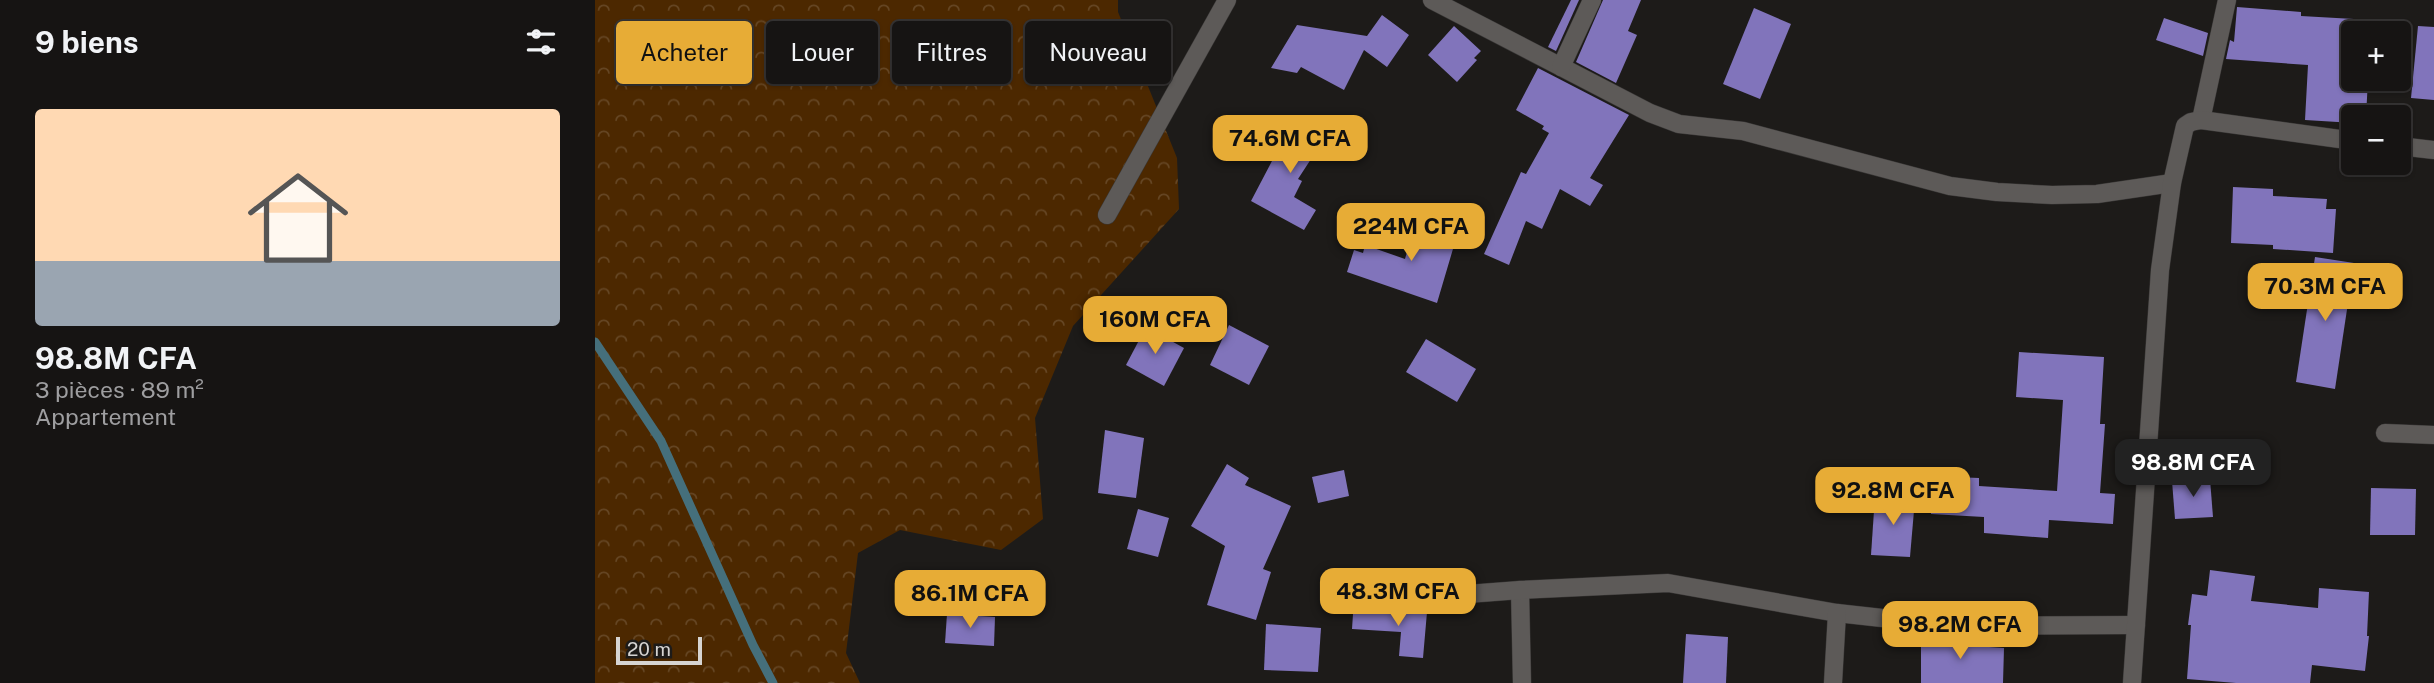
<!DOCTYPE html>
<html lang="fr">
<head>
<meta charset="utf-8">
<style>
  :root { --surface:#161413; --page:#232121; --text:#f1f3f6; --muted:#9e9ea0; --line:#353333; --accent:#e7ac36 }
  body { margin:0; font-family:"Public Sans",sans-serif; background:var(--page); color:var(--text); height:100vh; display:flex; flex-direction:column; font-size:26px; white-space:nowrap }
  * { box-sizing:border-box; margin:0 }
  p { font-size:23px; color:var(--muted) }
  .icon { flex:none; width:38px; height:38px; fill:none; stroke:currentColor; stroke-width:2; stroke-linecap:round; stroke-linejoin:round }
  .map { position:relative; flex:1; overflow:hidden }
  .side { display:flex; flex-direction:column; background:var(--surface); width:595px }
  .side>* { flex:none }
  .guide { position:absolute; left:21px; top:21px; width:665px; height:63px; display:flex; gap:14px }
  .tools { position:absolute; left:1746px; top:21px; display:grid; gap:14px }
  .tools a { display:grid; place-items:center; width:70px; height:70px; border-radius:7px; background:var(--surface); box-shadow:0 2px 5px #0004,0 0 0 2px var(--line); font-size:35px }
  .scale { position:absolute; left:21px; bottom:18px; width:86px; box-sizing:border-box; padding-left:7px; border:4px solid #d6d4d2; border-top:0; font-size:19px; line-height:24px; white-space:nowrap; color:#d6d4d2; -webkit-text-stroke:5px #1d1b19; paint-order:stroke }
  .price { position:absolute; translate:-50% -60px; padding:0 16px; border-radius:14px; background:var(--accent); color:#111; font-size:23px; line-height:46px; filter:drop-shadow(0 2px 4px #0008) }
  .price::after { content:''; position:absolute; left:50%; top:42px; width:21px; height:16px; margin-left:-10px; background:inherit; clip-path:polygon(0 0,100% 0,50% 100%) }
  .price.selected { background:#222; color:#fff }
  ul { padding:0; list-style:none }
  li { display:grid; align-content:center; gap:14px; height:371px; padding:0 35px }
  li+li { border-top:2px solid var(--line) }
  li span { display:grid; place-items:center; height:217px; border-radius:7px; color:#555 }
  li>.icon { margin-inline-start:auto }
  span .icon { width:126px; height:126px; fill:#fffc; stroke-width:1 }
  li b { font-size:30px }
  h2 { display:flex; justify-content:space-between; align-items:center; height:84px; padding:0 35px; font-size:30px }
  .chip { padding:0 24px; border-radius:7px; background:var(--surface); box-shadow:0 2px 5px #0004,0 0 0 2px var(--line); font-size:24px; line-height:63px }
  .chip.selected { background:var(--accent); color:#111 }
  main { display:flex; flex:1; min-height:0 }
  .map>svg:first-child { display:block }
  .forest { fill:url(#forest-crowns) }
  .lines { fill:none; stroke-linecap:round; stroke-linejoin:round }
  .stream { stroke:#456f7b; stroke-width:9 }
  .building { fill:#8174bb }
  .minor-casing { stroke:#393736; stroke-width:19 }
  .minor { stroke:#5d5a58; stroke-width:18 }
</style>
</head>
<body>
<main>
<section class="side">
<h2>9 biens<svg class="icon" aria-label="filters" viewBox="0 0 24 24"><path d="M4 7h16M4 17h16"/><circle cx="9" cy="7" r="2"/><circle cx="15" cy="17" r="2"/></svg></h2>
<ul>
<li><span style="background:linear-gradient(#ffd9b3 70%,#9aa5b1 0)"><svg class="icon" aria-label="home" viewBox="0 0 24 24"><path d="M3 11l9-7 9 7M6 9v11h12V9"/></svg></span><div><b>98.8M CFA</b><p>3 pièces · 89 m²</p><p>Appartement</p></div></li>
</ul>
</section>
<div class="map">
<svg width="1839" height="683" viewBox="0 0 1839 683">
  <defs>
    <pattern id="forest-crowns" width="20" height="18" patternUnits="userSpaceOnUse" patternTransform="scale(1.75)"><rect width="20" height="18" fill="#4c2800"/><path d="M2 6a3 3 0 1 1 6 0M12 15a3 3 0 1 1 6 0" fill="none" stroke="#654624"/></pattern>
  </defs>
  <rect width="100%" height="100%" fill="#1d1b19"/>
  <path class="forest" d="M0,0H523V12L582,158L584,209L478,326L440,418L448,519L406,550L305,530L263,553L251,653L265,683H0Z"/>
  <g class="lines">
    <path class="stream" d="M0,342L66,441L158,645L178,683"/>
  </g>
  <g class="building">
    <path d="M976,0H984L961,51L953,47Z"/>
    <path d="M1008,0H1046L1033,31L1042,35L1021,83L981,62Z"/>
    <path d="M1642,7L1706,12V16L1759,19V79H1773L1771,117H1759V123L1710,120L1713,65L1631,59L1635,40L1639,42Z"/>
    <path d="M1159,8L1196,24L1165,99L1128,84Z"/>
    <path d="M787,15L814,35L792,67L769,50L749,90L706,67L702,73L676,68L702,25L772,36Z"/>
    <path d="M1569,18L1613,33L1608,56L1561,40Z"/>
    <path d="M859,26L886,51L879,58L882,60L862,82L833,55Z"/>
    <path d="M1823,26L1839,27V100L1816,98Z"/>
    <path d="M943,68L1034,115L995,178L1008,185L995,206L965,189L947,229L931,221L914,265L889,254L926,172L931,174L954,133L947,129L949,126L921,110Z"/>
    <path d="M703,117L731,136L703,179L707,181L699,197L721,210L709,230L656,201L688,140Z"/>
    <path d="M1638,187L1678,189V196L1732,199L1731,209H1741L1738,253L1678,249V245L1636,243Z"/>
    <path d="M821,220L863,232L842,303L752,272L759,250L768,253L770,245L810,259Z"/>
    <path d="M1720,257L1759,263L1740,389L1701,382Z"/>
    <path d="M634,325L674,346L654,385L615,365Z"/>
    <path d="M551,327L589,348L569,386L531,365Z"/>
    <path d="M831,339L881,369L862,402L811,372Z"/>
    <path d="M1424,352L1509,357L1505,424H1510L1505,493L1520,494L1518,524L1454,520L1453,538L1389,533V517L1336,514L1337,476L1384,478V486L1462,491L1468,400L1421,397Z"/>
    <path d="M510,430L549,438L541,498L503,493Z"/>
    <path d="M632,464L654,478L650,485L696,506L668,569L676,572L661,620L612,605L630,546L596,526Z"/>
    <path d="M749,470L754,496L723,503L717,477Z"/>
    <path d="M1615,479L1618,517L1580,519L1577,481Z"/>
    <path d="M1776,488L1821,489L1820,535H1775Z"/>
    <path d="M1280,496L1320,499L1315,557L1276,555Z"/>
    <path d="M543,509L574,518L563,557L532,549Z"/>
    <path d="M1615,570L1660,576L1656,601L1723,608L1724,588L1774,592L1772,636H1774L1770,671L1717,665L1715,683H1641L1592,679L1596,625H1593L1597,594L1612,596Z"/>
    <path d="M316,574H349V609L316,608Z"/>
    <path d="M810,610L832,612L828,658L804,656L806,632L757,629L758,614Z"/>
    <path d="M352,614L400,617L399,646L350,643Z"/>
    <path d="M671,624L726,628L723,672L669,670Z"/>
    <path d="M1091,634L1133,637L1131,683H1088Z"/>
    <path d="M1326,636L1379,637V646L1409,648L1408,683H1326Z"/>
  </g>
  <g class="lines">
    <defs>
      <g id="minor">
        <path d="M837,0L1055,113L1084,124L1148,131L1355,186L1402,192L1457,195L1502,194L1577,183"/>
        <path d="M966,67L997,0"/>
        <path d="M1606,120L1632,0"/>
        <path d="M1804,146L1839,150"/>
        <path d="M512,215L632,0"/>
        <path d="M1790,433L1839,435"/>
        <path d="M925,590L927,683"/>
        <path d="M741,604L925,590L1073,583L1242,613L1359,626L1541,625"/>
        <path d="M1238,683L1242,613"/>
        <path d="M1537,683L1565,270L1577,183L1590,126L1596,122L1606,120L1759,141"/>
      </g>
    </defs>
    <use href="#minor" class="minor-casing"/>
    <use href="#minor" class="minor"/>
  </g>
</svg>
<div class="tools">
<a>+</a>
<a>−</a>
</div>
<div class="scale">20 m</div>
<b class="price" style="left:695px;top:175px">74.6M CFA</b>
<b class="price" style="left:816px;top:263px">224M CFA</b>
<b class="price" style="left:1730px;top:323px">70.3M CFA</b>
<b class="price" style="left:560px;top:356px">160M CFA</b>
<b class="price selected" style="left:1598px;top:499px">98.8M CFA</b>
<b class="price" style="left:1298px;top:527px">92.8M CFA</b>
<b class="price" style="left:803px;top:628px">48.3M CFA</b>
<b class="price" style="left:375px;top:630px">86.1M CFA</b>
<b class="price" style="left:1365px;top:661px">98.2M CFA</b>
<div class="guide">
<a class="chip selected">Acheter</a>
<a class="chip">Louer</a>
<a class="chip">Filtres</a>
<a class="chip">Nouveau</a>
</div>
</div>
</main>
</body>
</html>
